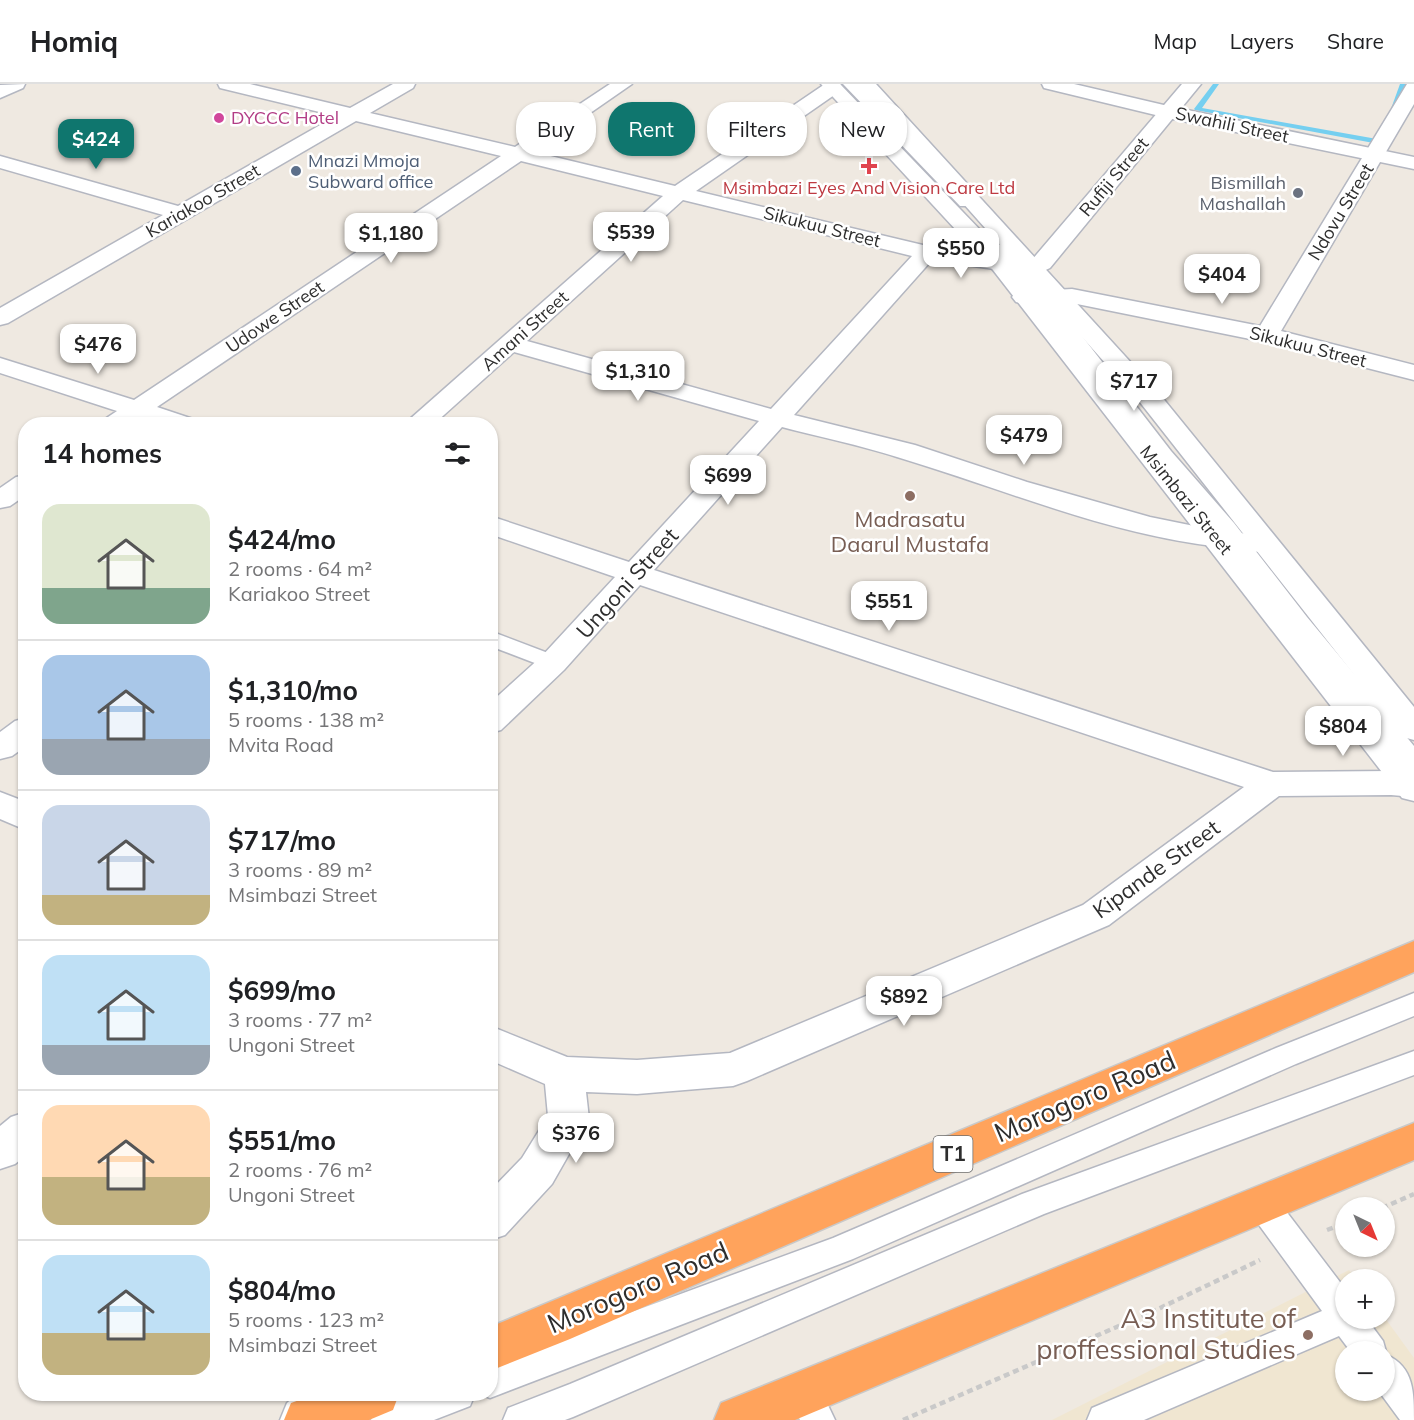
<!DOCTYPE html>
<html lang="en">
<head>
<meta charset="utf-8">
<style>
  :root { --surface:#fff; --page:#f6f6f6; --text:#202124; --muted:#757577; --line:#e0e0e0; --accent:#0f766e }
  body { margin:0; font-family:Mulish,sans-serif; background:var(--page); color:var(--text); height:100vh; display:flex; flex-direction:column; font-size:22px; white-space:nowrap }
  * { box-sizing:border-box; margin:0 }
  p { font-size:20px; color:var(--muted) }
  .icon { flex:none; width:33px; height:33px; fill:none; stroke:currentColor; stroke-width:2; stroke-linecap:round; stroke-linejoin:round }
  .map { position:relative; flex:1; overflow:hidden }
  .drawer { position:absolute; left:18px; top:333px; width:480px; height:984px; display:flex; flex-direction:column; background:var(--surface); border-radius:24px; box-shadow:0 2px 4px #0004 }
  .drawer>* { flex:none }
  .hud { position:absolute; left:516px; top:18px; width:570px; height:54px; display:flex; gap:12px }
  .needle { width:39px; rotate:137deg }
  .controls { position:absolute; left:1335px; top:1113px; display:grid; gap:12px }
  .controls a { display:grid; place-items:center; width:60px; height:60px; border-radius:50%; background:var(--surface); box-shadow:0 2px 4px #0004; font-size:30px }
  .price { position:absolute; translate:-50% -51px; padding:0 14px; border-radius:12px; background:#fff; color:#222; font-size:20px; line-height:39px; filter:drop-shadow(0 2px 3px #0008) }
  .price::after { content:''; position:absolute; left:50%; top:36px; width:18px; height:14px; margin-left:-9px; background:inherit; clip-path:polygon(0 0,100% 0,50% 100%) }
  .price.on { background:var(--accent); color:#fff }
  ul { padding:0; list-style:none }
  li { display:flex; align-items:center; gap:18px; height:150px; padding:0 24px }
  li+li { border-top:2px solid var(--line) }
  li span { display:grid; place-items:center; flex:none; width:168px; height:120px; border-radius:18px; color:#555 }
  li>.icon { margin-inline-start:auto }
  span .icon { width:72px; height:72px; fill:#fffc; stroke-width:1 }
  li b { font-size:26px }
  h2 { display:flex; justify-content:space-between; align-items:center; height:72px; padding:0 24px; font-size:26px }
  .pill { padding:0 21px; border-radius:24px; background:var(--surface); box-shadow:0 2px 4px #0004; font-size:21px; line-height:54px }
  .pill.on { background:var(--accent); color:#fff }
  header { display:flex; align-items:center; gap:36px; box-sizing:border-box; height:84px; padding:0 30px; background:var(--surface); border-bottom:2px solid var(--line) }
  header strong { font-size:28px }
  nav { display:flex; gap:33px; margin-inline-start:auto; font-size:21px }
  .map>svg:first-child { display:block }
  .education { fill:#f0e6d1; fill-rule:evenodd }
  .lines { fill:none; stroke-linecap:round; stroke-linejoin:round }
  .stream { fill:#75cff0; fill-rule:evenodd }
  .lane-casing { stroke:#b4b7c1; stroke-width:3 }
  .street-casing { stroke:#b4b7c1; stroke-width:3 }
  .secondary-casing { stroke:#b4b7c1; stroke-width:3 }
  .highway-casing { stroke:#c9c9c9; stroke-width:3 }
  .path { stroke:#c9c9c9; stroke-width:4.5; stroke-dasharray:6 4; stroke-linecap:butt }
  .lane { fill:#fff; fill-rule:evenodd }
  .street { fill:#fff; fill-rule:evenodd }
  .secondary { fill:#fff; fill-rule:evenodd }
  .highway { fill:#ffa35c; fill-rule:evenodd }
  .hotel-dot { fill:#d1479c; stroke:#fff; stroke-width:2 }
  .health-dot { fill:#e0444e; stroke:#fff; stroke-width:2 }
  .service-dot { fill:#5c6f8a; stroke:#fff; stroke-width:2 }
  .worship-dot { fill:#6b7280; stroke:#fff; stroke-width:2 }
  .education-dot { fill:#8d6e63; stroke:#fff; stroke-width:2 }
  .labels { text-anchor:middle; stroke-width:5; stroke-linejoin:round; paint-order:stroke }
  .far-hotel-label { font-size:18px; fill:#b23c85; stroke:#fff; text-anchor:start }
  .far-street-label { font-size:18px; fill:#2e2e2e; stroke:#fff }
  .far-service-label { font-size:18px; fill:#4e5e75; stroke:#fff; text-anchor:start }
  .far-worship-label { font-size:18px; fill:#5b616d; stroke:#fff; text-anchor:end }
  .far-health-label { font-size:18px; fill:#be3a42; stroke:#fff }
  .shield { fill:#fff; stroke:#6d6d6d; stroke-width:1.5 }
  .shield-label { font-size:21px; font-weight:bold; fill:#2e2e2e }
  .education-label { font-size:22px; fill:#785e54; stroke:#fff }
  .street-label { font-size:22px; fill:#2e2e2e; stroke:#fff }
  .near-street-label { font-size:27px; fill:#2e2e2e; stroke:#fff }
  .near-education-label { font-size:27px; fill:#785e54; stroke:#fff; text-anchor:end }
</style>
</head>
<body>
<header>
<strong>Homiq</strong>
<nav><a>Map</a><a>Layers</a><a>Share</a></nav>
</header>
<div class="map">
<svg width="1414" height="1336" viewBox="0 0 1414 1336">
  <rect width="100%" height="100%" fill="#efe9e1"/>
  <path class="education" d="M1349,1186L1356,1195L1346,1196V1234H1385L1414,1274V1336H1052ZM1346,1268H1384V1306H1346Z"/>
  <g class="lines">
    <g class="stream">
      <path d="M1213,0H1219L1202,24L1377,55L1379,49L1386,51L1382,60H1379L1195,26L1194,25Z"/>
      <path d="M1400,0H1406L1394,32L1388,33Z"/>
    </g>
    <defs>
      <g id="lane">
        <path d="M843,0H858L970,116L973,119L970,122H960Z"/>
        <path d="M998,160L1004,162L1048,208L1171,367L1234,439L1307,533L1414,662V686L1405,684L1291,543L1220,447L1157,375L1036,216L992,168L990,165L992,162Z"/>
        <path d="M490,547L561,574L564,579L561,584L553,586L490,562Z"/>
        <path d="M1414,909V932L1296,980L853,1175L490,1314L480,1310H490V1280L833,1154L1276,964Z"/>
        <path d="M1414,967V991L1044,1130L573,1333L565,1336H503L508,1324L570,1300L1022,1110Z"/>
        <path d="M1262,1106L1273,1110L1346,1206V1234H1366L1383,1257L1387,1271C1414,1283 1414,1309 1414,1336H1400L1378,1306H1384V1268H1351L1339,1252L1144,1336H1087L1092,1324L1322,1227L1251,1130L1246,1120L1251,1110Z"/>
        <path d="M804,1291L816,1296L835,1336H800L787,1308L792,1296Z"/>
        <path d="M413,1310H475L470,1322L434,1336H371L376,1324Z"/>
      </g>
      <g id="street">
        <path d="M25,0L23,4L0,14V1Z"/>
        <path d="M218,0H250L350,24L393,0H415L413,4L370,29L515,63L610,0H632L534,68L675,102L825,0H840L842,3L840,7L696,107L927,162L1031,177L1182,0H1201L1050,184L1035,191L932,176L794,331L915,361L1027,398L1150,433L1204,444L1275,454L1279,460L1275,466C1258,470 1239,466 1221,463C1109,451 1004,405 897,373C859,361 820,353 782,343L654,486L1273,688L1391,687L1414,689V713L1391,711L1279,712L1109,841L747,997L733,1002L637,1010L586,1008L589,1035L552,1100L505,1151L490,1156V1107L522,1074L548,1032L545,1000L490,976V942L567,973L637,976L730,969L1083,821L1244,703L640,501L564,586L501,646L490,649V619L542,572L615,493L490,450V432L629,478L759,337L514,268L434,340H406L410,335L663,112L521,77L157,323L193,335L197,340H159L140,334L131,340H101L105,335L117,327L0,289V274L134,316L501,72L356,37L8,239L0,241V224L163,131L0,84V72L178,122L336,32L220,4ZM683,116L912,172L771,325L527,257Z"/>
        <path d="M1407,0H1414V20L1281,247L1414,281V296L1265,258L1072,219L1024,220L1016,218L1012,213L1016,208L1072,205L1260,242Z"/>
        <path d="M26,391V411L10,422L0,424V404L16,393Z"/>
        <path d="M26,634V662L12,672L0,675V648L15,637Z"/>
        <path d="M0,708L26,718V746L0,735Z"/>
        <path d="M26,1028V1071L15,1080L0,1085V1042L11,1033Z"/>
        <path d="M297,1310H352L346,1326L336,1336H280L287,1319Z"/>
      </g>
      <g id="secondary">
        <path d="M821,0H840L1009,176L1414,682V717L1402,714L993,186Z"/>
        <path d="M857,0H876L1157,307L1414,623V656L1403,653L1139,317Z"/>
        <path d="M1042,0H1074L1168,22L1414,73V85L1168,34L1044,4Z"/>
      </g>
      <g id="highway">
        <path d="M1414,857V888L570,1255L490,1287V1243Z"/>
        <path d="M1414,1039V1076L795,1336H714L721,1319Z"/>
        <path d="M316,1310H399L393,1326L369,1336H284L291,1319Z"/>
      </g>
    </defs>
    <use href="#lane" class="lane-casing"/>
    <use href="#street" class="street-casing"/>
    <use href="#secondary" class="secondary-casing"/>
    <use href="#highway" class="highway-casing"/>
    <g class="path">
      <path d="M1382,1124L1414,1110"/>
      <path d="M1327,1146L1346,1139"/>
      <path d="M903,1336L1158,1225L1260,1176"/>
    </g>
    <use href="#lane" class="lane"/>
    <use href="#street" class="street"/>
    <use href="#secondary" class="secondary"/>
    <use href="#highway" class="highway"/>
  </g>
  <circle class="hotel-dot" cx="219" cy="34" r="6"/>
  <path class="health-dot" d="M866 73h6v6h6v6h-6v6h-6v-6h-6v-6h6z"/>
  <circle class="service-dot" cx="296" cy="87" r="6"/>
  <circle class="worship-dot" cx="1298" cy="109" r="6"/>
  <g class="education-dot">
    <circle cx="910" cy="412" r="6"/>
    <circle cx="1308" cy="1251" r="6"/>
  </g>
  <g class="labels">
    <g class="far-hotel-label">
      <text x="231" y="40">DYCCC Hotel</text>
    </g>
    <g class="far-street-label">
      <text transform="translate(1232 41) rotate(12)" y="6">Swahili Street</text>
      <text transform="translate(1114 93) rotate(-50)" y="6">Rufiji Street</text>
      <text transform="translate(203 117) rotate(-30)" y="6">Kariakoo Street</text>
      <text transform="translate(1341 128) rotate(-59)" y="6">Ndovu Street</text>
      <text transform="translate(822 143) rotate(14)" y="6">Sikukuu Street</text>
      <text transform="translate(275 233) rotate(-34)" y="6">Udowe Street</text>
      <text transform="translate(525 247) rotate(-42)" y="6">Amani Street</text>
      <text transform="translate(1308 263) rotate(14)" y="6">Sikukuu Street</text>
      <text transform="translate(1186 416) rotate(51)" y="6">Msimbazi Street</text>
    </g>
    <g class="far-service-label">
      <text x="308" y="83">Mnazi Mmoja<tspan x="308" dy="21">Subward office</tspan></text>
    </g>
    <g class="far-worship-label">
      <text x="1286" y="105">Bismillah<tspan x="1286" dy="21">Mashallah</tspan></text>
    </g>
    <g class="far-health-label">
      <text x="869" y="110">Msimbazi Eyes And Vision Care Ltd</text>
    </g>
    <rect class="shield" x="933.5" y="1052" width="39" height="36" rx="4.5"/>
    <g class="shield-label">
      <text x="953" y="1077">T1</text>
    </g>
    <g class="education-label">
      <text x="910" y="443">Madrasatu<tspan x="910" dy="25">Daarul Mustafa</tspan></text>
    </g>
    <g class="street-label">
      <text transform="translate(627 499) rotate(-48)" y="8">Ungoni Street</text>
      <text transform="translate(1156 785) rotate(-36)" y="8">Kipande Street</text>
    </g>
    <g class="near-street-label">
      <text transform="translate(1085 1013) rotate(-23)" y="9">Morogoro Road</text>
      <text transform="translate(638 1204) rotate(-23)" y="9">Morogoro Road</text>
    </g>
    <g class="near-education-label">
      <text x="1296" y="1244">A3 Institute of<tspan x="1296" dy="31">proffessional Studies</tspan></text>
    </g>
  </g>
</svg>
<div class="controls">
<a><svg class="needle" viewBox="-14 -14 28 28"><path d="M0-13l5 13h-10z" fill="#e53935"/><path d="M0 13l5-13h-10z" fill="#757577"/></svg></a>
<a>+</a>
<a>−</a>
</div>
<b class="price on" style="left:96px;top:86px">$424</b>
<b class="price" style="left:631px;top:179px">$539</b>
<b class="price" style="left:391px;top:180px">$1,180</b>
<b class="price" style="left:961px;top:195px">$550</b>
<b class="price" style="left:1222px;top:221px">$404</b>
<b class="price" style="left:98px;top:291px">$476</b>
<b class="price" style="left:638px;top:318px">$1,310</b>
<b class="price" style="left:1134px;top:328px">$717</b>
<b class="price" style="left:1024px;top:382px">$479</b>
<b class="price" style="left:728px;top:422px">$699</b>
<b class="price" style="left:889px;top:548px">$551</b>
<b class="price" style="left:1343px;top:673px">$804</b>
<b class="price" style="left:904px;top:943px">$892</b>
<b class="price" style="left:576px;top:1080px">$376</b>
<div class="hud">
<a class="pill">Buy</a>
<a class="pill on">Rent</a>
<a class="pill">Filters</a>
<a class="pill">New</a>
</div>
<section class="drawer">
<h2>14 homes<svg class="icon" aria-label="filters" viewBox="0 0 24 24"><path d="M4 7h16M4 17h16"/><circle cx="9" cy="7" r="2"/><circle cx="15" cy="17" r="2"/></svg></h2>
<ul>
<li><span style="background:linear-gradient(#dfe7d0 70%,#7fa58c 0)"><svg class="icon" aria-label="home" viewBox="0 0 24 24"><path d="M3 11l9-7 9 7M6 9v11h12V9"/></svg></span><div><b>$424/mo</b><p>2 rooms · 64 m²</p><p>Kariakoo Street</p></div></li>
<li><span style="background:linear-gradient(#a9c7e8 70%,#9aa5b1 0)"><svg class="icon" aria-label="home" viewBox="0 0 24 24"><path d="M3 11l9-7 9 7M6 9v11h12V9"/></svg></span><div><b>$1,310/mo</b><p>5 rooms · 138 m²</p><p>Mvita Road</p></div></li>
<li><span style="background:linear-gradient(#c9d6e8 75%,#c2b280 0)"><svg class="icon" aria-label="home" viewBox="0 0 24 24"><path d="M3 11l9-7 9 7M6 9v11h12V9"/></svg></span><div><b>$717/mo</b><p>3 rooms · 89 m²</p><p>Msimbazi Street</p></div></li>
<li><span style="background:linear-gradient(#bfe0f5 75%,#9aa5b1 0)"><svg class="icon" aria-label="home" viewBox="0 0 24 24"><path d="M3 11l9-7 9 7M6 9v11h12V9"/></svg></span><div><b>$699/mo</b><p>3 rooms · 77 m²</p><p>Ungoni Street</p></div></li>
<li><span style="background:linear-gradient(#ffd9b3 60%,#c2b280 0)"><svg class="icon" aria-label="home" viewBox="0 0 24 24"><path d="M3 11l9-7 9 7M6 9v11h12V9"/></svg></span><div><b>$551/mo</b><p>2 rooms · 76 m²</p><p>Ungoni Street</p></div></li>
<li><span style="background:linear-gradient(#bfe0f5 65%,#c2b280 0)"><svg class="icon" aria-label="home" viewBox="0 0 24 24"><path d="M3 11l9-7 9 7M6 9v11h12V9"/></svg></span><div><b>$804/mo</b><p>5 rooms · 123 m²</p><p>Msimbazi Street</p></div></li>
</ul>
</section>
</div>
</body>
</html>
